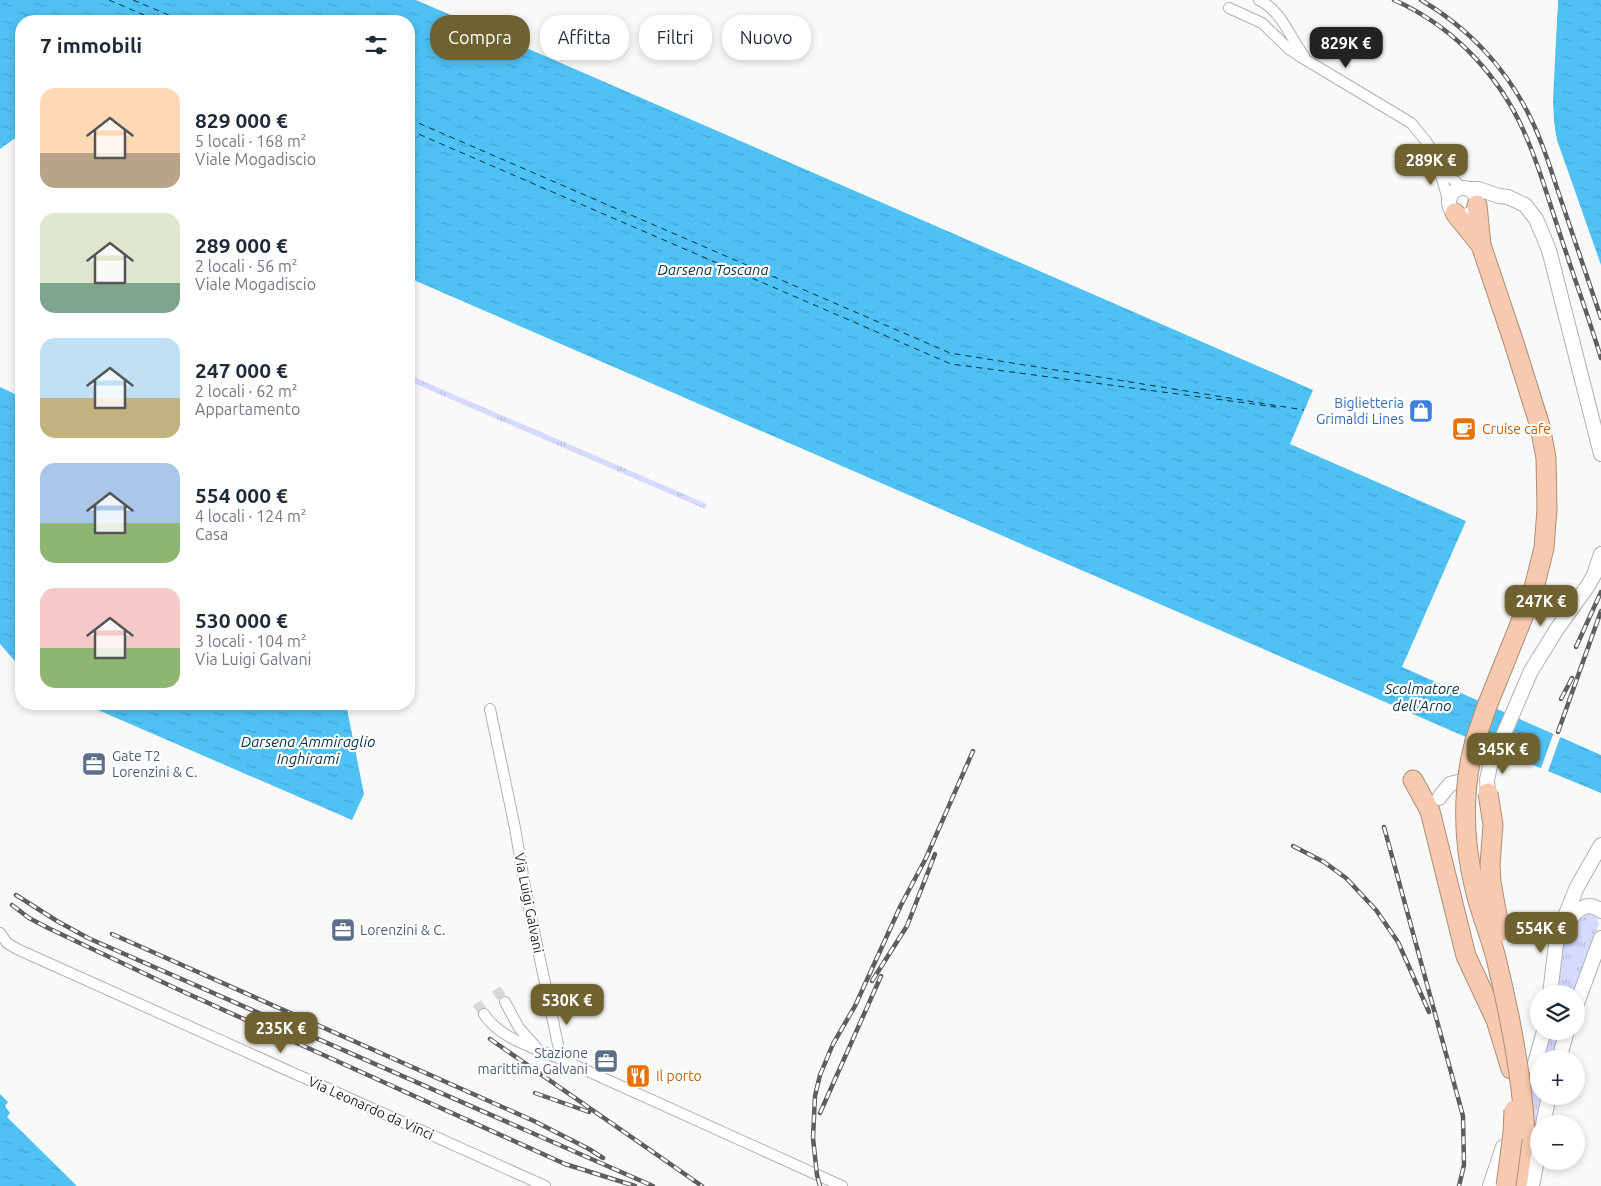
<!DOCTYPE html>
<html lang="it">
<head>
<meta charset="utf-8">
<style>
  :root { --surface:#fff; --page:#f6f6f7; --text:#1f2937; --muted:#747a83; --accent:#706230 }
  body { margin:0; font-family:Ubuntu,sans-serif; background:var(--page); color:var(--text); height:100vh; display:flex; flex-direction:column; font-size:19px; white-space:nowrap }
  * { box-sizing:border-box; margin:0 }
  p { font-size:16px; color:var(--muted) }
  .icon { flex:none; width:28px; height:28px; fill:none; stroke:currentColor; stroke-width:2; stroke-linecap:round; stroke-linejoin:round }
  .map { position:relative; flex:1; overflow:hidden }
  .side { position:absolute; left:15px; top:15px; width:400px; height:695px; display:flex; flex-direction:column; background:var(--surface); border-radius:20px; box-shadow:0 2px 8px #0003 }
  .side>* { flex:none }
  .guide { position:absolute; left:430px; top:15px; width:475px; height:45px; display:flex; gap:10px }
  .fabs { position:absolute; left:1530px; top:985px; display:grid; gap:10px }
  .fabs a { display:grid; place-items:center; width:55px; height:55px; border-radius:50%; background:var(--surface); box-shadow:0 2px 8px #0003; font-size:25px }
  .price { position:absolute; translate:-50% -42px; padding:0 11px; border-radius:10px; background:var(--accent); color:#fff; font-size:16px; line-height:32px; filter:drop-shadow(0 1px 2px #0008) }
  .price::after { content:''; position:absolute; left:50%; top:30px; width:15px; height:11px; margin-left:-8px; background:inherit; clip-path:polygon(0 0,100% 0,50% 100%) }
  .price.current { background:#222; color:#fff }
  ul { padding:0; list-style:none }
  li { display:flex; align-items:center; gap:15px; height:125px; padding:0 25px }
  li span { display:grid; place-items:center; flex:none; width:140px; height:100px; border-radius:15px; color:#555 }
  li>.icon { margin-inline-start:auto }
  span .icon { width:60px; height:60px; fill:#fffc; stroke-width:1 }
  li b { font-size:21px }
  h2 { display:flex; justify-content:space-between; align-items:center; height:60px; padding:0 25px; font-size:21px }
  .tag { padding:0 18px; border-radius:20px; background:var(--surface); box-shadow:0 2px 8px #0003; font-size:18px; line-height:45px }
  .tag.current { background:var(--accent); color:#fff }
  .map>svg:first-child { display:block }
  .grass { fill:url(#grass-tufts) }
  .water { fill:url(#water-ripples) }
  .pier { fill:#f9f9fa }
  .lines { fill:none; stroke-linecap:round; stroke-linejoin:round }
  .ferry { stroke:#003246; stroke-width:1; stroke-dasharray:6 5; stroke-linecap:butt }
  .street-tunnel { stroke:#d8d8d9; stroke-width:10; stroke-dasharray:10 5; stroke-linecap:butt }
  .secondary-tunnel { stroke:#d8d8d9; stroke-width:14; stroke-dasharray:14 7; stroke-linecap:butt }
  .street-casing { stroke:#b2b2b4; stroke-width:12 }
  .secondary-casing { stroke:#b2b2b4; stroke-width:16 }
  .highway-casing { stroke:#ab8e7c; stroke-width:21 }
  .street { stroke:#fff; stroke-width:10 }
  .secondary { stroke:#fff; stroke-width:14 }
  .highway { stroke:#f7c9ae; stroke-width:19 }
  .rail-casing { stroke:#5e5e5e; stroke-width:4.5 }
  .rail { stroke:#fff; stroke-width:2.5; stroke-dasharray:8; stroke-linecap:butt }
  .highway-bridge-casing { stroke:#ab8e7c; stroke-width:21; stroke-linecap:butt }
  .highway-bridge { stroke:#f7c9ae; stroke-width:19 }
  .labels { text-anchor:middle; stroke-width:4.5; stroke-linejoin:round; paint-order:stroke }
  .shop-label { font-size:14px; fill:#366cbe; stroke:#fff; text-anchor:end }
  .food-label { font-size:14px; fill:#c56008; stroke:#fff; text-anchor:start }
  .service-label { font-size:14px; fill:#4e5e75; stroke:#fff; text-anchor:start }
  .street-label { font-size:14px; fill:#1f1f1f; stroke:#fff }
  .water-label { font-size:15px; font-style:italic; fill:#003246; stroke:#fff }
</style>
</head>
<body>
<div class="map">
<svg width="1601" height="1186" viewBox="0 0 1601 1186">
  <defs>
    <pattern id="grass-tufts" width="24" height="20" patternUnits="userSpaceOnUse" patternTransform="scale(1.25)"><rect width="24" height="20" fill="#d6daff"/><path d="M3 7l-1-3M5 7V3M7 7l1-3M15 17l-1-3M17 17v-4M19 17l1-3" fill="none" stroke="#b7bbda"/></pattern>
    <pattern id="water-ripples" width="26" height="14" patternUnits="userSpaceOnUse" patternTransform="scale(1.25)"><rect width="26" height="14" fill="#4fc1f4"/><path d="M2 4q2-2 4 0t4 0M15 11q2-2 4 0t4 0" fill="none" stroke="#44a5d1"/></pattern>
  </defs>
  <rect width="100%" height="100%" fill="#f9f9fa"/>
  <g class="grass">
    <path d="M409,375L707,504L705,509L409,381Z"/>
    <path d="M1590,914L1597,918L1599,924L1573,994H1555C1559,969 1559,918 1590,914Z"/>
    <path d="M1548,1031H1560L1551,1059H1540Z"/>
    <path d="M1539,1063V1096H1542L1527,1186L1528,1093Z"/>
  </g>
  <g class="water">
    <path d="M0,0H416L1313,390L1290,444L1466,521L1402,667L1601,755V793L1475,741L409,278V21H21V134L0,149Z"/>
    <path d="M1558,0H1601V265L1557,140C1548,99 1556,43 1558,0Z"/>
    <path d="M0,387L21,397V668L0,644Z"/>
    <path d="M84,704H346L364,794L352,820Z"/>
    <path d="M0,1094L8,1102L5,1106L10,1113L7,1117L77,1186H0Z"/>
  </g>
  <g class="pier">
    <path d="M1556,0H1558L1553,101L1554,127L1557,140H1555L1552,128L1551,101Z"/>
    <path d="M1554,732L1561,735L1547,774L1540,771Z"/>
  </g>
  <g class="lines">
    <g class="ferry">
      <path d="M109,0L158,21"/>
      <path d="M133,0L183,21"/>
      <path d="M409,119L950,353L1304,410"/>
      <path d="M409,130L951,364L1276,407"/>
    </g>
    <g class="street-tunnel">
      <path d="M496,989L505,1002"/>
      <path d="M477,1003L484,1014"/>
    </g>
    <path class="secondary-tunnel" d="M1522,1096L1534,1067"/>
    <defs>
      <g id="street">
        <path d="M1259,0C1282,11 1289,36 1304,56"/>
        <path d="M1229,8L1262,23L1289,49L1301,57L1411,123L1426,141L1447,174L1462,188"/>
        <path d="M1439,169L1450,206"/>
        <path d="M490,709L515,828L526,893L561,1059L842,1186"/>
        <path d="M0,933L7,943L17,949L545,1186"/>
        <path d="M505,1002L519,1028L536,1047"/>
        <path d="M484,1014C500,1039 535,1048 561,1059"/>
      </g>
      <g id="secondary">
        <circle cx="1463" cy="202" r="14"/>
        <path d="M1469,189H1478L1499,196L1508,197L1525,205L1536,219L1549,250L1601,454"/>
        <path d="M1488,793L1487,780L1490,766L1531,671L1557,629L1587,587L1594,575L1601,554"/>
        <path d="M1439,798L1450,784L1458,782"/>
        <path d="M1567,925C1574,911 1587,899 1601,911"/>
        <path d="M1550,994L1557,936L1577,887L1601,845"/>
        <path d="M1576,1006L1601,938"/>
        <path d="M1559,1059L1567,1031"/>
        <path d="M1534,1067L1544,1031"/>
        <path d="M1543,1124L1549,1096"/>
        <path d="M1490,1186L1503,1147"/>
        <path d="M1532,1186L1539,1150"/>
      </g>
      <g id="highway">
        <path d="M1455,213L1480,244"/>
        <path d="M1475,741L1487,706L1533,592L1544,548L1547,509L1546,458L1540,426L1514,343L1481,245L1477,205"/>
        <path d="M1413,780L1430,811L1466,956L1496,1020L1511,1069"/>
        <path d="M1517,1186L1525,1130"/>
      </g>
    </defs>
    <use href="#street" class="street-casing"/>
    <use href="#secondary" class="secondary-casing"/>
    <use href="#highway" class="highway-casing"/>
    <use href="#street" class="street"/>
    <use href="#secondary" class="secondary"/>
    <use href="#highway" class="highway"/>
    <defs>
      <g id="rail">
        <path d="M1394,0C1457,28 1505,81 1530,146C1541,173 1549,201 1558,228C1572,272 1588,315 1601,358"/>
        <path d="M1421,0C1477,33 1518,82 1541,142C1549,162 1555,183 1562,203C1575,242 1588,280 1601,318"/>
        <path d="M1576,647L1601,592"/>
        <path d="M1561,699L1572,678"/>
        <path d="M1558,732L1601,611"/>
        <path d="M1384,827L1463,1116L1464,1165L1459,1186"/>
        <path d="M1293,846L1324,862L1346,878L1376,910L1398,942L1429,1012"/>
        <path d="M16,895L57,921L88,938L653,1186"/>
        <path d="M12,905L29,918L48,928L175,988L565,1164L635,1186"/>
        <path d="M112,934L534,1121L589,1149L603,1158"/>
        <path d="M872,981L907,926L935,854"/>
        <path d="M490,1039L702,1186"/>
        <path d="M535,1093L589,1112"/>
        <path d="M820,1113L881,976"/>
        <path d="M820,1186L817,1175L813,1138L815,1096L820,1075L833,1044L855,1006L901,905L926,858L973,751"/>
      </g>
    </defs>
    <use href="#rail" class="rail-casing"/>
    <use href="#rail" class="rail"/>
    <defs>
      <g id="highway-bridge">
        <path d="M1475,741C1462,789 1463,841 1475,889C1480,912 1490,934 1496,958C1510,1015 1521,1071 1525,1130"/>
        <path d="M1488,793L1493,825L1490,865L1491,882L1500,932"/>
        <path d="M1506,1186L1513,1133L1514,1110"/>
      </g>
    </defs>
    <use href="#highway-bridge" class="highway-bridge-casing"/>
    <use href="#highway-bridge" class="highway-bridge"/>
  </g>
  <defs>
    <symbol id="shop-square" viewBox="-11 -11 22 22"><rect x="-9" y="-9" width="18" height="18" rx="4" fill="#3f7fe0" stroke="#fff"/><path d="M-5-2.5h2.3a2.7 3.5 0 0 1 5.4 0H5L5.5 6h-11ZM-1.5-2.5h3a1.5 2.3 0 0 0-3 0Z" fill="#fff"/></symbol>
    <symbol id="cafe-square" viewBox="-11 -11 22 22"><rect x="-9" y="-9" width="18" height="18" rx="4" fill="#e8710a" stroke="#fff"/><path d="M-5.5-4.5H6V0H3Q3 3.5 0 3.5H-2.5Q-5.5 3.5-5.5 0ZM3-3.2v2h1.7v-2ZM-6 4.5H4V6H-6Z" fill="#fff"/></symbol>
    <symbol id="office-square" viewBox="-11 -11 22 22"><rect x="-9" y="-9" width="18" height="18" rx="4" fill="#5c6f8a" stroke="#fff"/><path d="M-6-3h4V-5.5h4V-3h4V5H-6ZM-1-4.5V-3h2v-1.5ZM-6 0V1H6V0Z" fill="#fff"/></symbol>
    <symbol id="restaurant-square" viewBox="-11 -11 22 22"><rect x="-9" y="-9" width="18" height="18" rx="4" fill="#e8710a" stroke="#fff"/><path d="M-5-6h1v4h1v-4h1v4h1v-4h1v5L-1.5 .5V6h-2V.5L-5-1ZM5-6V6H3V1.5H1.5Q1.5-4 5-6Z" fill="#fff"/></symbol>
  </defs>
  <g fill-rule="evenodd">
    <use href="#shop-square" x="1407" y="397" width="28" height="28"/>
    <use href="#cafe-square" x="1450" y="415" width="28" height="28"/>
    <use href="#office-square" x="80" y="750" width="28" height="28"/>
    <use href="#office-square" x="329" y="916" width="28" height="28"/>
    <use href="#office-square" x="592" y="1047" width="28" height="28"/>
    <use href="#restaurant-square" x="624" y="1062" width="28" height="28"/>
  </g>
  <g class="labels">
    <g class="shop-label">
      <text x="1404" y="408">Biglietteria<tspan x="1404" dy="16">Grimaldi Lines</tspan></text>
    </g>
    <g class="food-label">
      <text x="1482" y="434">Cruise cafe</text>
      <text x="656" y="1081">Il porto</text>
    </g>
    <g class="service-label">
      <text x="112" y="761">Gate T2<tspan x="112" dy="16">Lorenzini &amp; C.</tspan></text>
      <text x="360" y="935">Lorenzini &amp; C.</text>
      <text x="588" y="1058" text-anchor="end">Stazione<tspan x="588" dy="16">marittima Galvani</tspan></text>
    </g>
    <g class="street-label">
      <text transform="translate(529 903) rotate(79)" y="5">Via Luigi Galvani</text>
      <text transform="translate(371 1108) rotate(24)" y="5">Via Leonardo da Vinci</text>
    </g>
    <g class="water-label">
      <text x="713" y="275">Darsena Toscana</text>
      <text x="1422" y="694">Scolmatore<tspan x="1422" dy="17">dell'Arno</tspan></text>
      <text x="308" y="747">Darsena Ammiraglio<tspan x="308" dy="17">Inghirami</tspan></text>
    </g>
  </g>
</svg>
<div class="fabs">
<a><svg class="icon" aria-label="layers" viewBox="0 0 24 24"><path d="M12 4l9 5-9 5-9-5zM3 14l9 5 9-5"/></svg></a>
<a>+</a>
<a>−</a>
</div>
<b class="price current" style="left:1346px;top:69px">829K €</b>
<b class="price" style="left:1431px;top:186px">289K €</b>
<b class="price" style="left:1541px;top:627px">247K €</b>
<b class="price" style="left:1503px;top:775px">345K €</b>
<b class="price" style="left:1541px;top:954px">554K €</b>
<b class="price" style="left:567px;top:1026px">530K €</b>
<b class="price" style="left:281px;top:1054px">235K €</b>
<div class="guide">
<a class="tag current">Compra</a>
<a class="tag">Affitta</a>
<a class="tag">Filtri</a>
<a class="tag">Nuovo</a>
</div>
<section class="side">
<h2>7 immobili<svg class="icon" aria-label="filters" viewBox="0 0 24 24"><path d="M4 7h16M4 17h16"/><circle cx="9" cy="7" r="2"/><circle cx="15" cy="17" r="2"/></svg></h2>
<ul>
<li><span style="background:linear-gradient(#ffd9b3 65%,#b9a48a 0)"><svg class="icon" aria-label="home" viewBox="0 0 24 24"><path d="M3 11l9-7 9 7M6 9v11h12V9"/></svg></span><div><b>829 000 €</b><p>5 locali · 168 m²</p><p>Viale Mogadiscio</p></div></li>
<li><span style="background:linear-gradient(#dfe7d0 70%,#7fa58c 0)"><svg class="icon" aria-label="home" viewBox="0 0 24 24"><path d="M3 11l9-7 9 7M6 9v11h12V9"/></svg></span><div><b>289 000 €</b><p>2 locali · 56 m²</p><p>Viale Mogadiscio</p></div></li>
<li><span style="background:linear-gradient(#bfe0f5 60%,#c2b280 0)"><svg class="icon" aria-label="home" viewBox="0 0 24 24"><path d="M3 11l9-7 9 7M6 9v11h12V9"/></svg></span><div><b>247 000 €</b><p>2 locali · 62 m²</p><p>Appartamento</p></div></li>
<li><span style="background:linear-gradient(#a9c7e8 60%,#8fb573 0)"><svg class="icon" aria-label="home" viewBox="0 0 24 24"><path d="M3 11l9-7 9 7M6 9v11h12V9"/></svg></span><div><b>554 000 €</b><p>4 locali · 124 m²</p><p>Casa</p></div></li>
<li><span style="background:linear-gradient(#f6c9c9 60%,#8fb573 0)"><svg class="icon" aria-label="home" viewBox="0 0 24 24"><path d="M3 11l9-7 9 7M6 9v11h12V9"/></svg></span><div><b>530 000 €</b><p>3 locali · 104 m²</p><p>Via Luigi Galvani</p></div></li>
</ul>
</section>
</div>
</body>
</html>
